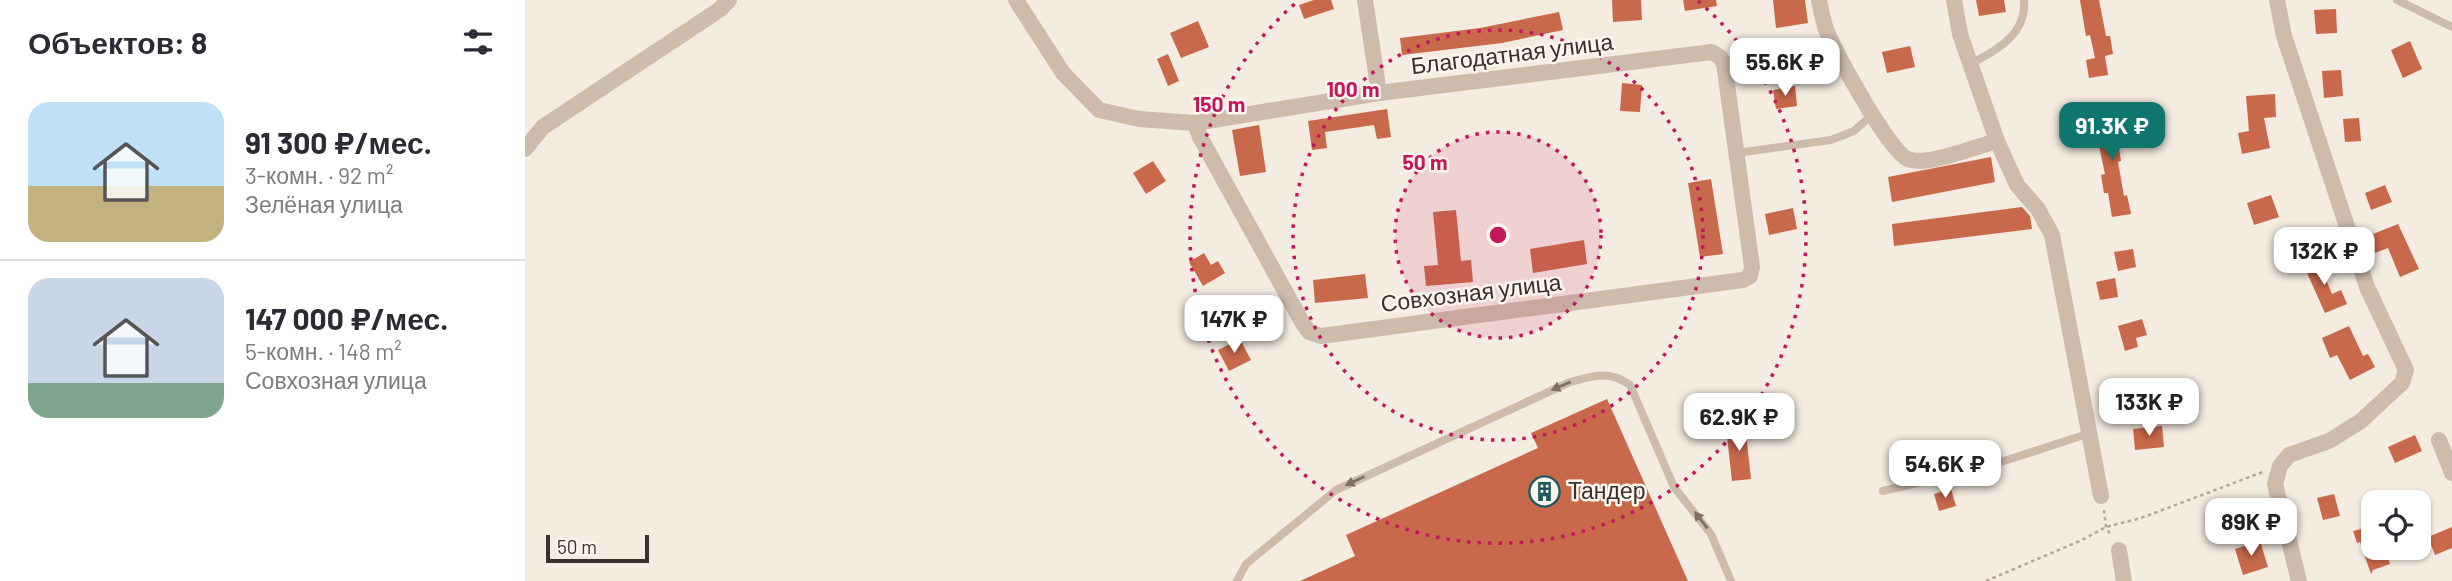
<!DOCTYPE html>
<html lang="ru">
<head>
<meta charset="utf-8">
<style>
  :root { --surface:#fff; --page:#f2f2f3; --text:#2b2b33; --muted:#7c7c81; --line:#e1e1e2; --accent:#0f766e }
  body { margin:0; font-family:Barlow,sans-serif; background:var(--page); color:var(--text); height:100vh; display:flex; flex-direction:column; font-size:26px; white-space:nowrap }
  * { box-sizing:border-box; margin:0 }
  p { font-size:23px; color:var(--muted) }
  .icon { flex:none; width:38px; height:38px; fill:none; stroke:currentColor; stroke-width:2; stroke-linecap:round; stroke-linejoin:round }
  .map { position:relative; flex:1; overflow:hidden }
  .side { display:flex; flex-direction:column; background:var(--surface); width:525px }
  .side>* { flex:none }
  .fabs { position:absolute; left:1836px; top:490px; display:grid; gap:14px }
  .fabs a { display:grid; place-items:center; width:70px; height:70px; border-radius:14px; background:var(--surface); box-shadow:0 2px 5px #0004; font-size:35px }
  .scale { position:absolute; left:21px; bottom:18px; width:103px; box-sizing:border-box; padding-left:7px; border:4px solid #3b302b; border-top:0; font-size:19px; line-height:24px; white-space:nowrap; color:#3b302b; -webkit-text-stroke:5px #fbf5ee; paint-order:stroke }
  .price { position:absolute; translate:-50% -60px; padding:0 16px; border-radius:14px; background:#fff; color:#222; font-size:23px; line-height:46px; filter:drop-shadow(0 2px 4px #0008) }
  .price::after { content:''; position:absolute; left:50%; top:42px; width:21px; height:16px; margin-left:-10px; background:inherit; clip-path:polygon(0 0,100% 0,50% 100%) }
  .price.on { background:var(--accent); color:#fff }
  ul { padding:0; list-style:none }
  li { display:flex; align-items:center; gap:21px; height:175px; padding:0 28px }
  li+li { border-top:2px solid var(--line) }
  li span { display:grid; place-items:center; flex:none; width:196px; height:140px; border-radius:21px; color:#555 }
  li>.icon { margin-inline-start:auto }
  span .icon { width:84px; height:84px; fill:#fffc; stroke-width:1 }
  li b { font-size:30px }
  h2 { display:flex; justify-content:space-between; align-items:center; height:84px; padding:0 28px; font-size:30px }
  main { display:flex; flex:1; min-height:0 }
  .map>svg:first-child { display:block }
  .building { fill:#c8694b }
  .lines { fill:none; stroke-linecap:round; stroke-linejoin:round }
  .path { stroke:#b9a596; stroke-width:2.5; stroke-dasharray:3.5 3.5; stroke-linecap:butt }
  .lane { stroke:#cdbbac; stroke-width:8 }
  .street { stroke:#cdbbac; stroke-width:16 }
  .oneway { fill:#7d6f65 }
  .ring { fill:none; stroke:#c2185b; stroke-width:3.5; stroke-dasharray:3.5 7 }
  .labels { text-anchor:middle; stroke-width:5; stroke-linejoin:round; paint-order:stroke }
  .street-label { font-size:23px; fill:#3b302b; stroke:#fbf5ee }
  .poi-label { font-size:23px; fill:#3b302b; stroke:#fbf5ee; text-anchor:start }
  .centre { fill:#c2185b; stroke:#fbf5ee; stroke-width:3.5 }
  .ring-label { font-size:21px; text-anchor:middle; font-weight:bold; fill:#c2185b; stroke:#fbf5ee; stroke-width:5; stroke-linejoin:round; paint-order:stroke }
</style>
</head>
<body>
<main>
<section class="side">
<h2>Объектов: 8<svg class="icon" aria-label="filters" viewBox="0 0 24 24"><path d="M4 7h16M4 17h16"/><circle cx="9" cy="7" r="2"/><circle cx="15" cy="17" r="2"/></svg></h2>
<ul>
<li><span style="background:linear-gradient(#bfe0f5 60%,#c2b280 0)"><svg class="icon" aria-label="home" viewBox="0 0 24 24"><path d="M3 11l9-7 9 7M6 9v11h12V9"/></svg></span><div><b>91 300 ₽/мес.</b><p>3-комн. · 92 m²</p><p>Зелёная улица</p></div></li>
<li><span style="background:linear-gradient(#c9d6e8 75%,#7fa58c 0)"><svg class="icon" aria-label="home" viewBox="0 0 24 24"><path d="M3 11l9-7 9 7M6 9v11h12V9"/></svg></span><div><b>147 000 ₽/мес.</b><p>5-комн. · 148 m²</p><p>Совхозная улица</p></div></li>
</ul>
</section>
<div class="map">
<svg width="1927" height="581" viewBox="0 0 1927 581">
  <rect width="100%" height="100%" fill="#f4ebe1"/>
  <g class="building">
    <path d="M789,0H806L809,9L779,19L774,5Z"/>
    <path d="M1087,0H1116L1117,20L1088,22Z"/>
    <path d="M1158,0H1191L1192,6L1160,11Z"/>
    <path d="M1248,0H1280L1283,23L1251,28Z"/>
    <path d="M1451,0H1479L1481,12L1454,16Z"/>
    <path d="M1555,0H1574L1581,36H1585L1588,54L1580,56L1583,75L1564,78L1561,60L1570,58L1565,35L1561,36Z"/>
    <path d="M1811,9L1812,33L1791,34L1789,10Z"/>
    <path d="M1034,12L1038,30L977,43L877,55L875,38L955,28Z"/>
    <path d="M673,21L684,47L656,58L645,33Z"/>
    <path d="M1885,41L1897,69L1878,78L1866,50Z"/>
    <path d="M1385,46L1390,67L1362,73L1357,52Z"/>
    <path d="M643,54L654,81L643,86L632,59Z"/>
    <path d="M1816,70L1818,96L1799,98L1797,71Z"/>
    <path d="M1097,83L1117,85L1115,112L1095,111Z"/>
    <path d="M1270,86L1272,106L1251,109L1248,90Z"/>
    <path d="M1750,94L1751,117L1739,118L1745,148L1717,154L1713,133L1724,131L1721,96Z"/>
    <path d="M1590,105L1593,124H1590L1596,161L1593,162L1599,196L1602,195L1606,214L1587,217L1583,193H1579L1576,175L1580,174L1574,146H1577L1571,109Z"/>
    <path d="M862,109L866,137L852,139L849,125L800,132L802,148L787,150L783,121Z"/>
    <path d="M1834,118L1836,141L1820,142L1818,119Z"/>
    <path d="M734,125L741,172L715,176L707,130Z"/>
    <path d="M1466,157L1470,182L1367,202L1363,177Z"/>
    <path d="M628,161L641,181L621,194L608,173Z"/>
    <path d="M1186,179L1198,254L1175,257L1163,183Z"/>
    <path d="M1860,185L1867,202L1846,210L1840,193Z"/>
    <path d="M1746,195L1754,217L1729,225L1722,203Z"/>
    <path d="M1497,207L1505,216L1507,229L1369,246L1367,224Z"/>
    <path d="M1268,208L1272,229L1244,235L1240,214Z"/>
    <path d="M931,210L936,261L946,260L948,282L901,286L899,266L913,265L908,212Z"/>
    <path d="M1873,224L1894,269L1875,277L1863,248L1850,253L1843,236Z"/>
    <path d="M1059,240L1062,264L1008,273L1005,249Z"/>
    <path d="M1608,249L1611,267L1593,271L1589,252Z"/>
    <path d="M679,253L686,265L693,261L700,273L678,286L664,262Z"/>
    <path d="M1792,258L1807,294L1816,290L1822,304L1800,313L1778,264Z"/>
    <path d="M840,274L843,298L790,303L788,280Z"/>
    <path d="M1590,278L1593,297L1575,300L1571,282Z"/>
    <path d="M1617,319L1622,335L1611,338L1613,347L1600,351L1593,326Z"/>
    <path d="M1824,326L1838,356L1843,354L1850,367L1825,380L1812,355L1805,358L1797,338Z"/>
    <path d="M715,339L726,360L704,371L693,350Z"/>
    <path d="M1625,387L1627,404L1606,406L1604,390Z"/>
    <path d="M1082,399L1163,581H775L830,556L821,535L1013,448L1006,433Z"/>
    <path d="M1220,425L1226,479L1207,481L1201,428Z"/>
    <path d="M1637,426L1639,447L1610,450L1608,429Z"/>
    <path d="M1890,435L1897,451L1870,463L1863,447Z"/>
    <path d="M1426,489L1431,506L1414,511L1409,494Z"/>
    <path d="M1809,494L1815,516L1798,520L1792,498Z"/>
    <path d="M1848,526V559L1862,554L1865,564L1848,570L1846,574L1835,542L1832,543L1828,531Z"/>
    <path d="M1927,527V548L1910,555L1903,537Z"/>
    <path d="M1735,541L1743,567L1718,575L1710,549Z"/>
  </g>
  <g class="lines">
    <g class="path">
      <path d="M1579,510L1581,527L1586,536"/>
      <path d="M1461,581L1557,540L1581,527L1616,518L1738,472"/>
    </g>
    <g class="lane">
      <path d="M1872,0L1927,27"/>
      <path d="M1445,64C1471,51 1502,34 1499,0"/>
      <path d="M1211,153L1306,140L1329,131L1347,115"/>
      <path d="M1358,491L1470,464L1565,433"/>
      <path d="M712,581L721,564L811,490L1045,382C1068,376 1085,370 1105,385L1149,487L1186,534L1206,581"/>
    </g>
    <g class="street">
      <path d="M491,0L538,73L574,110L614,119L670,123L854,93L1187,52L1195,57L1199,63L1227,267L1225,276L1218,280L796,336L784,332L777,322L675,137L670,123"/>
      <path d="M840,0L854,93"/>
      <path d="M1294,0C1296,10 1298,22 1302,32C1311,53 1364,152 1383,159C1401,167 1452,146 1472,141"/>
      <path d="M1429,0L1435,34L1472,141L1492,185L1513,209L1527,235L1576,496"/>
      <path d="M1752,0L1759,36L1842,287L1881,370L1877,383L1836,421L1804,441L1764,455L1755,466L1750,484L1774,581"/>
      <path d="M0,149L18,127L194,10L204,0"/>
      <path d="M1914,440L1927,473"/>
      <path d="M1594,550L1599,581"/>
    </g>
  </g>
  <defs><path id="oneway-solid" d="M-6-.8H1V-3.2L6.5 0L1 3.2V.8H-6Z" transform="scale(1.75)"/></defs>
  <g class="oneway">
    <use href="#oneway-solid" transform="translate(1036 386) rotate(157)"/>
    <use href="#oneway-solid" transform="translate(830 481) rotate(155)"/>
    <use href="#oneway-solid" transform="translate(1176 520) rotate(-128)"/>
  </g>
  <circle cx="973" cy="235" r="103" fill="#c2185b" fill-opacity=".12"/>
  <g class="ring">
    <circle cx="973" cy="235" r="103"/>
    <circle cx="973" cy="235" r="205"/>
    <path d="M1173 1A308 308 0 1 1 773 1"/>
  </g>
  <defs>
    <symbol id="building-ring" viewBox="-11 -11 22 22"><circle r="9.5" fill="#fbf5ee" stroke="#1f5a5e" stroke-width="1.5"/><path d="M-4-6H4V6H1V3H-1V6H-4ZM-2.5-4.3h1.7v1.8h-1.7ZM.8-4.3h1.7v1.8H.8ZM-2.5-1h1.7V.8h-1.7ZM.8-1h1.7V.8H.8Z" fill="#1f5a5e"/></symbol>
  </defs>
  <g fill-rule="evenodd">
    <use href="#building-ring" x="1002" y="474" width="35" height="35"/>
  </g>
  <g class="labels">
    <g class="street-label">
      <text transform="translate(987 54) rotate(-7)" y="8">Благодатная улица</text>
      <text transform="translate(946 293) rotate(-7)" y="8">Совхозная улица</text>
    </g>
    <g class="poi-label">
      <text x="1043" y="499">Тандер</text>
    </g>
  </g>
  <circle cx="973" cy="235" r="10" class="centre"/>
  <g class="ring-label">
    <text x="828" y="97">100 m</text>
    <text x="694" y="112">150 m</text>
    <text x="900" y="170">50 m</text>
  </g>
</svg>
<div class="fabs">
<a><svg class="icon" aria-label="locate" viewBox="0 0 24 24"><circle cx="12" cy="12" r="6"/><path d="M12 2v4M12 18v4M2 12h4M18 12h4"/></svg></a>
</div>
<div class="scale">50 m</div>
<b class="price" style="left:1260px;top:98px">55.6K ₽</b>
<b class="price on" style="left:1587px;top:162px">91.3K ₽</b>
<b class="price" style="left:1799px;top:287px">132K ₽</b>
<b class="price" style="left:709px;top:355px">147K ₽</b>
<b class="price" style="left:1624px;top:438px">133K ₽</b>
<b class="price" style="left:1214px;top:453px">62.9K ₽</b>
<b class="price" style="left:1420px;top:500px">54.6K ₽</b>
<b class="price" style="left:1726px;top:558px">89K ₽</b>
</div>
</main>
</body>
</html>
